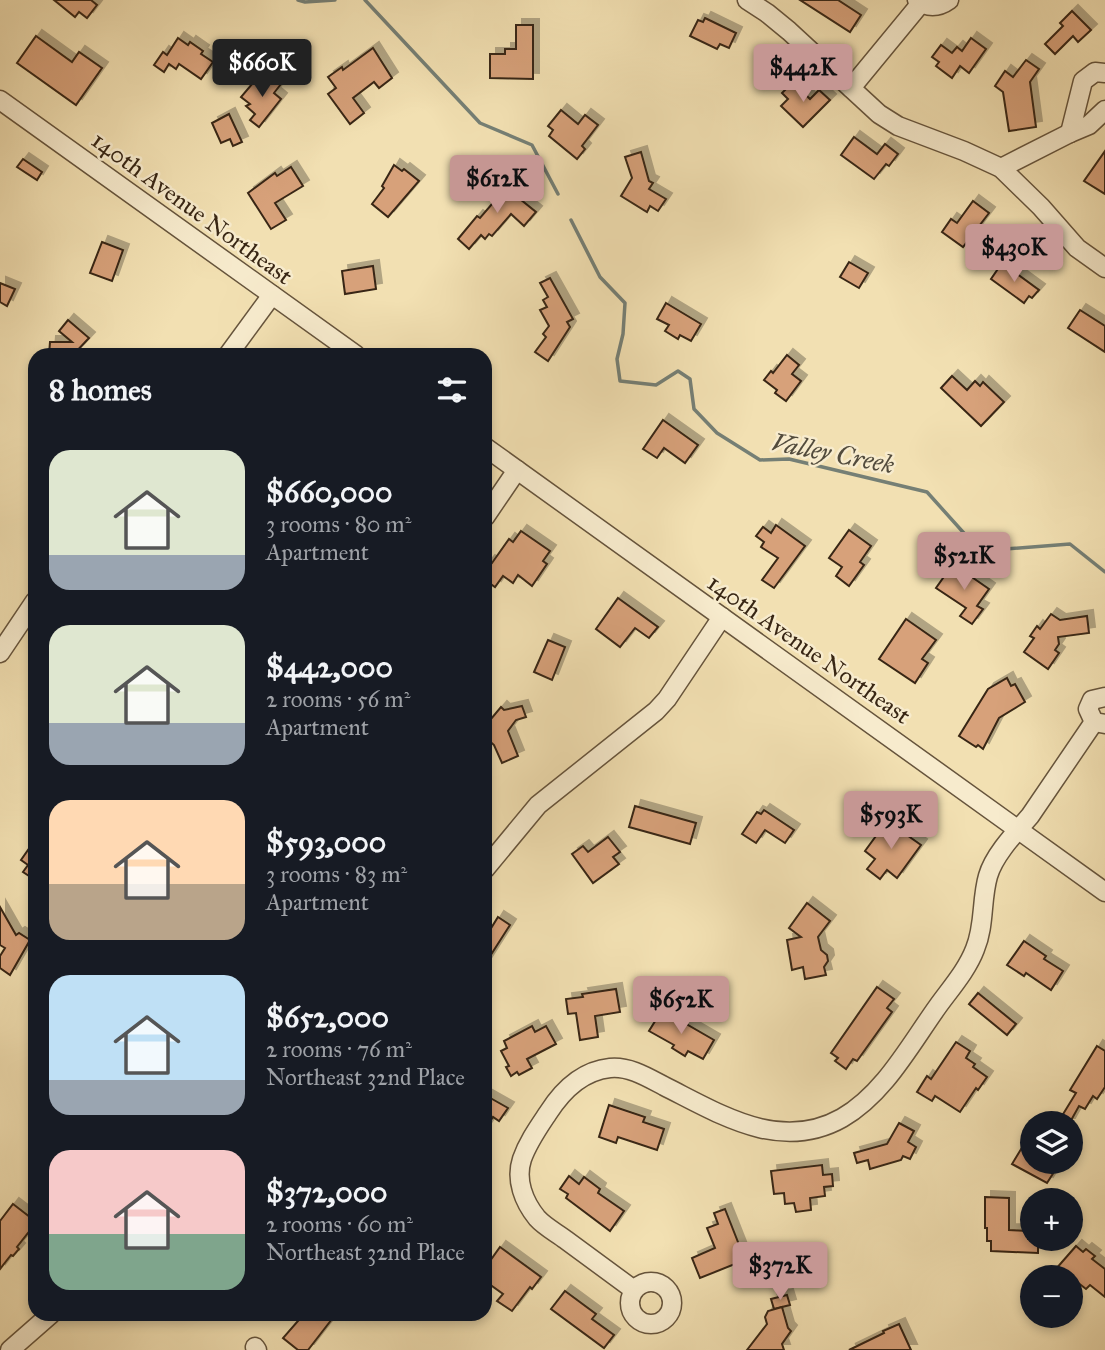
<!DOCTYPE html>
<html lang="en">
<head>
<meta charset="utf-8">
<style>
  :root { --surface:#171b24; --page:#242831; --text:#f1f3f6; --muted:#9ea1a6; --accent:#c59692 }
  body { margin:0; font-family:"IM FELL Great Primer",serif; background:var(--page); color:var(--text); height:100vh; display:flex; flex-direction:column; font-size:26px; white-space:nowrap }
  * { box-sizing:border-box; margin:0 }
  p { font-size:23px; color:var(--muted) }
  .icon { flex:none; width:38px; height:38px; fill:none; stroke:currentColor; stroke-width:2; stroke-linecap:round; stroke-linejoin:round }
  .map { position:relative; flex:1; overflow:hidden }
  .side { position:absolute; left:28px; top:348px; width:464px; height:973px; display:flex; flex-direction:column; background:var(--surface); border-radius:21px; box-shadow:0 4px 10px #0003 }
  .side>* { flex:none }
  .fabs { position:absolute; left:1020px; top:1111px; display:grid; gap:14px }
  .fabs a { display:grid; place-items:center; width:63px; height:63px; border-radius:50%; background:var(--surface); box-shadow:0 4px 10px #0003; font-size:35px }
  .price { position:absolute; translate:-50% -60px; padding:0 16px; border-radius:7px; background:var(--accent); color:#111; font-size:23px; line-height:46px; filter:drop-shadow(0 2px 4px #0008) }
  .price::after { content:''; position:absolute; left:50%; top:42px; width:21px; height:16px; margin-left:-10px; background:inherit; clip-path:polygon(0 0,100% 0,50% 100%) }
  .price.on { background:#222; color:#fff }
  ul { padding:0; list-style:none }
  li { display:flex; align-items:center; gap:21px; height:175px; padding:0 21px }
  li span { display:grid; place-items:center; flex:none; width:196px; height:140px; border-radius:21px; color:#555 }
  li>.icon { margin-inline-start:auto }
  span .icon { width:84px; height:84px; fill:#fffc; stroke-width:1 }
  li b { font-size:30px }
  h2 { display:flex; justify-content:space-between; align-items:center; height:84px; padding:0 21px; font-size:30px }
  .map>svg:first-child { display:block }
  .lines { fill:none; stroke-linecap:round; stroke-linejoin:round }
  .stream { stroke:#757f75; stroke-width:3.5 }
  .building { fill:#d7a17a; stroke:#382614; stroke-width:2; filter:url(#shadow) }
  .minor-casing { stroke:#66543c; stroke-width:21 }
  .minor { stroke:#f7ebcd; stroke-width:18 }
  .labels { text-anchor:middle; stroke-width:5; stroke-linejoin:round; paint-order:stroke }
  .street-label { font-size:24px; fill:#382614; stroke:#f7ebcd }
  .water-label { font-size:26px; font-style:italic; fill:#524b3c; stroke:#f7ebcd }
</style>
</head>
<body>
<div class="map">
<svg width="1105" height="1350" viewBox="0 0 1105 1350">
  <defs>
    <filter id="shadow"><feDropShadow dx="6" dy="-6" stdDeviation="0" flood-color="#0004"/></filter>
  </defs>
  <rect width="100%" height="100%" fill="#f2e0b2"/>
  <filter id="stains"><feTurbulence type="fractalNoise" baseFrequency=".00286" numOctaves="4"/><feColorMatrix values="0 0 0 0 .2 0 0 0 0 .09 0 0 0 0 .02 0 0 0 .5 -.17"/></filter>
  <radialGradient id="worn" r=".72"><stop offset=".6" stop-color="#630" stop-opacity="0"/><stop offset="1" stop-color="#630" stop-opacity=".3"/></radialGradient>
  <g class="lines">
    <g class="stream">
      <path d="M298,0L305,2L335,0"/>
      <path d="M365,0L480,123L532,145L558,194"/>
      <path d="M571,220L600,277L625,303L623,334L617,359L620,381L656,385L678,371L690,379L694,409L717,433L760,460L789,459L927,492L980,551L1070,544L1105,572"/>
    </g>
  </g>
  <g class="building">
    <path d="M54,0H91L97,5L87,18L79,12L75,17Z"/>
    <path d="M800,0H838L861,15L850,32Z"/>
    <path d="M1072,11L1091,30L1078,42L1073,36L1055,54L1045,44L1063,26L1060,23Z"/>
    <path d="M705,18L736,33L729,48L720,44L717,49L690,36L698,20L703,22Z"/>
    <path d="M516,25H533V79L490,78V54H505V49H516Z"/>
    <path d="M36,36L72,62L79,52L102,68L76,105L17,63Z"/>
    <path d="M178,38L188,45L190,42L203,51L201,54L213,62L201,79L179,64L176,69L169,64L164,72L154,65L163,52L167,55Z"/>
    <path d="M971,38L986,49L969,73L960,66L952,78L936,66L939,62L932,57L941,45L952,53L957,47L962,51Z"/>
    <path d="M373,48L392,78L379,88L374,82L353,98L364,113L350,124L328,94L336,88L328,77L342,67L343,70Z"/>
    <path d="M1026,60L1039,69L1030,82L1036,127L1009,131L1003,92L995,86L1005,71L1013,77Z"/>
    <path d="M269,75L281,84L274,93L281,99L259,127L250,120L255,114L246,106L250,104L241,97L258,77L264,82Z"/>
    <path d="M793,82L810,99L819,90L830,100L803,127L781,106L788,99L782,93Z"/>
    <path d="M561,110L578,124L585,115L598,125L582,146L585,149L577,159L549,136L553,130L548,126Z"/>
    <path d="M229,114L242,142L233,146L230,139L221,143L212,123Z"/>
    <path d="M854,137L877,154L885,144L898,154L889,166L886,164L874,179L841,155Z"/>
    <path d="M1105,151V194L1084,181Z"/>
    <path d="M641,152L649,181L653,183L649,189L666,199L658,211L650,206L647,212L621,196L632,178L625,157Z"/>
    <path d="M23,159L42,172L37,180L17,167Z"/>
    <path d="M394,165L402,171L404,169L419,181L388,217L372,204L384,188L382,186Z"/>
    <path d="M291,167L303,186L275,203L286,220L271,229L248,193L275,173L277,176Z"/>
    <path d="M497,180L511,193L514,189L522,196L520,199L536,212L524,226L511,214L492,236L489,234L485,239L481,235L469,249L458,239L477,216L480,218L498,197L489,189Z"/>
    <path d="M973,201L989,213L963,247L942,232L951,219L957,223Z"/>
    <path d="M102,242L123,250L112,281L90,273Z"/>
    <path d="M849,262L868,273L859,288L840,277Z"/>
    <path d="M1002,263L1039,290L1032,298L1029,296L1024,303L991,279Z"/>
    <path d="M373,266L376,289L345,294L342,271Z"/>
    <path d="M550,278L573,319L567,322L570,327L548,361L535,352L546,337L543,334L549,326L540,310L547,307L543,300L548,297L540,283Z"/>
    <path d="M0,283L15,289L7,306L0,302Z"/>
    <path d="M666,303L701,324L691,341L680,335L678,339L665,331L669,325L657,319Z"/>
    <path d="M1080,310L1105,326V352L1068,328Z"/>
    <path d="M68,320L89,338L73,355H49L50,342H72L59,331Z"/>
    <path d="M787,355L799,365L792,374L801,381L786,401L775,393L777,390L764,380L771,371L773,373Z"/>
    <path d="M952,376L967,390L975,381L980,386L983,382L1004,402L981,426L941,388Z"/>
    <path d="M663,420L698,445L685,463L664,448L657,458L643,449Z"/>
    <path d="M776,525L805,546L774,588L762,580L778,558L761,547L764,542L756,536L763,527L771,533Z"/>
    <path d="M849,530L871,546L860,562L864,565L849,586L836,576L842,567L829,558Z"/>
    <path d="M521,531L550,551L543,561L547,564L532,586L518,575L513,583L503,576L495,587L485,580V566L489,561L492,563L509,539L513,542Z"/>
    <path d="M953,564L989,589L977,606L983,609L972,624L960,616L966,608L936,588Z"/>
    <path d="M618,598L658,627L649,638L635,628L620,647L596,629Z"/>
    <path d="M1051,614L1060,620L1087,616L1089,633L1058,637L1059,644L1055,650L1059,653L1048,669L1024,652L1034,638L1030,636L1037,626L1040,629Z"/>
    <path d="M906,619L936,640L922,659L928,663L915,683L879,659Z"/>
    <path d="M548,640L565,647L552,680L534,672Z"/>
    <path d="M1007,678L1011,686L1015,684L1025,702L999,718L983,749L978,745L976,747L959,736L988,689Z"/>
    <path d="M522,706L526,717L516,720L508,731L518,756L502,763L494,745L485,737V726L501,707L504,710Z"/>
    <path d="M635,806L696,823L690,844L629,827Z"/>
    <path d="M764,810L794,830L785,843L765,830L756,843L742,834L757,812L761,814Z"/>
    <path d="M887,821L921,845L897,878L887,870L880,879L867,869L875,859L865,851Z"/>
    <path d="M608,837L620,852L613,857L619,864L593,883L572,854L583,846L588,852Z"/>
    <path d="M35,840V880L23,872L28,865L21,860Z"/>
    <path d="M807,903L830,921L818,937L821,950L827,955L828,961L824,967L826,975L805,979L803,967L792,970L787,940L801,937L789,928Z"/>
    <path d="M0,907L16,935L19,933L30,940L10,975L0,968V956L5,948L0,945Z"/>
    <path d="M498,917L510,925L485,964V938Z"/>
    <path d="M1024,941L1046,956L1044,959L1063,971L1051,990L1026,973L1024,976L1007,965Z"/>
    <path d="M877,987L894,999L887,1008L892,1012L857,1061L853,1059L846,1069L835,1061L838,1058L831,1053Z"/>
    <path d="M616,989L620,1012L595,1016L598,1037L580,1040L576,1013L568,1014L566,999L583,997L582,994Z"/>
    <path d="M978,993L1016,1024L1007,1035L969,1004Z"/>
    <path d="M662,1010L714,1040L703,1059L688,1051L685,1056L672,1048L674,1045L649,1031Z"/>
    <path d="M532,1026L535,1032L546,1026L556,1044L527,1059L532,1068L519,1075L517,1072L511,1076L506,1067L509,1066L501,1051L507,1048L504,1041Z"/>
    <path d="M956,1042L970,1051L966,1058L975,1064L973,1067L987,1077L978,1090L976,1088L960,1112L935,1096L932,1101L917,1092L927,1076L931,1079Z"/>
    <path d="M1097,1046L1105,1051V1087L1097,1099L1093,1096L1085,1109L1079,1106L1069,1124H1057L1076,1093L1070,1090Z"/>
    <path d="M485,1095L508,1108L499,1121L493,1117L485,1129Z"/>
    <path d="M609,1105L645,1117L643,1122L664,1129L657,1150L618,1137L616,1143L599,1137Z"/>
    <path d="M899,1123L914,1131L908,1142L916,1147L910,1159L903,1156L901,1160L870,1169L868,1160L857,1163L854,1153L887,1144Z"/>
    <path d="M1032,1131V1162H1053L1049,1169L1054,1172L1047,1183L1012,1164Z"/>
    <path d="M822,1165L823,1175L832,1174L833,1186L824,1187L825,1196L810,1198L811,1210L796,1212L794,1203L785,1204L784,1193L774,1194L771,1171Z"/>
    <path d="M569,1176L579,1184L584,1177L600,1189L598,1193L624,1211L610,1231L566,1198L568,1194L560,1189Z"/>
    <path d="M985,1197L1009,1198V1230L1028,1231V1239H1038V1253L991,1251V1241H987V1228H985Z"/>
    <path d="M13,1204L35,1221V1224L17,1247L19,1249L13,1256L11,1255L0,1269V1221Z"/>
    <path d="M725,1209L745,1260L700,1278L692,1258L715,1248L707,1228L718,1224L714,1213Z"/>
    <path d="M1076,1246L1083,1252L1086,1249L1095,1256L1092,1259L1105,1269V1297L1090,1285L1086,1289L1068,1275L1067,1278H1048Z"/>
    <path d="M500,1247L541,1277L532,1289L530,1287L512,1311L497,1301L503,1294L485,1281V1268Z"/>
    <path d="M565,1291L596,1314L592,1319L614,1335L604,1348L551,1309Z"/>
    <path d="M787,1295L790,1305L774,1309L771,1299Z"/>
    <path d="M782,1307L788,1328L791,1331L782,1344L784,1350H747L767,1324L765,1317L768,1311Z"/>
    <path d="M304,1314H326L332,1319L308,1350H298L283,1338Z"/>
    <path d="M899,1324L911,1350H849L884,1333L883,1331Z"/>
  </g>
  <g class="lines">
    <defs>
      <g id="minor">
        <path d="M747,0L767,13L789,31L879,114L898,126L964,151L1001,168L1041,207L1077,248L1105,268"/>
        <path d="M917,0C927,8 938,8 949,0"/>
        <path d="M851,88L921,3"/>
        <path d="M0,100L356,355"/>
        <path d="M1070,133L1083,81L1095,72L1105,73"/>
        <path d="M1001,168L1070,133L1089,125L1105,110"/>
        <path d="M228,355L272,295"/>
        <path d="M485,447L1105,892"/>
        <path d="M485,517L517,470"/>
        <path d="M0,653L35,601"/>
        <path d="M1105,697L1092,700L1088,709L1094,722L1105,724"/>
        <path d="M485,869L538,805L656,711L667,699L722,617"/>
        <circle cx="651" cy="1303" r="21"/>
        <path d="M634,1290C612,1274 589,1257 566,1240C557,1233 545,1227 537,1218C524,1202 515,1180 522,1159C528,1142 538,1128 548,1113C562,1091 581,1071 610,1068C629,1066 647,1077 664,1086C720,1114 780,1153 842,1118C884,1094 910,1045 938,1006C951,988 967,970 975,949C985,925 981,900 988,876C994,855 1015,833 1030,816L1094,722"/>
        <path d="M255,1347L257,1350"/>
        <path d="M10,1350L51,1314"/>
      </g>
    </defs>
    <use href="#minor" class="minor-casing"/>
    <use href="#minor" class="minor"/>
  </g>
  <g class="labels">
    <g class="street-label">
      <text transform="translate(192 208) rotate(36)" y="8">140th Avenue Northeast</text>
      <text transform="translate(809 649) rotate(35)" y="8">140th Avenue Northeast</text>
    </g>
    <g class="water-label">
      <text transform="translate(833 453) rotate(11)" y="9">Valley Creek</text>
    </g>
  </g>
  <rect width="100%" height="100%" filter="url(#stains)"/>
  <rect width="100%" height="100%" fill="url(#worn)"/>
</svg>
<div class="fabs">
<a><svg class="icon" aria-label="layers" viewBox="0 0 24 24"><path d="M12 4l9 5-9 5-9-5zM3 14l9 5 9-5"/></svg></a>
<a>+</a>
<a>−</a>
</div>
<b class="price on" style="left:262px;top:99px">$660K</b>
<b class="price" style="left:803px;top:104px">$442K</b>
<b class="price" style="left:497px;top:215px">$612K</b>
<b class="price" style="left:1014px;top:284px">$430K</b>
<b class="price" style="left:964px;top:592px">$521K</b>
<b class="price" style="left:891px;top:851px">$593K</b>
<b class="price" style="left:681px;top:1036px">$652K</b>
<b class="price" style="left:780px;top:1302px">$372K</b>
<section class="side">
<h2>8 homes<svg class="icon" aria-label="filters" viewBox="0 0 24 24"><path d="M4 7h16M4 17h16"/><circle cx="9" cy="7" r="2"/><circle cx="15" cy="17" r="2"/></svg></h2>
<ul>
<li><span style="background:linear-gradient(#dfe7d0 75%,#9aa5b1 0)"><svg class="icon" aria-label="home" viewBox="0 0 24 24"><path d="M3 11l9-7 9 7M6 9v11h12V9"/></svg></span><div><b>$660,000</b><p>3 rooms · 80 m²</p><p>Apartment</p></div></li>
<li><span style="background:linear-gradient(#dfe7d0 70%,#9aa5b1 0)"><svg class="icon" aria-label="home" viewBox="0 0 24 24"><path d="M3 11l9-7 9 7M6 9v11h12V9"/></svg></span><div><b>$442,000</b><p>2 rooms · 56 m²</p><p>Apartment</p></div></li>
<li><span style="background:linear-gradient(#ffd9b3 60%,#b9a48a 0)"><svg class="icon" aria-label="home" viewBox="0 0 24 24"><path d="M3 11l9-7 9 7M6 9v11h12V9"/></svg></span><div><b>$593,000</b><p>3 rooms · 83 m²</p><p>Apartment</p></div></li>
<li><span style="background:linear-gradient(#bfe0f5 75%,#9aa5b1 0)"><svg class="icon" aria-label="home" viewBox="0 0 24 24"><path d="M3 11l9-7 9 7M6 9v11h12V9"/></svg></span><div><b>$652,000</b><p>2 rooms · 76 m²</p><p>Northeast 32nd Place</p></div></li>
<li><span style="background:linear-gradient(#f6c9c9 60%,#7fa58c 0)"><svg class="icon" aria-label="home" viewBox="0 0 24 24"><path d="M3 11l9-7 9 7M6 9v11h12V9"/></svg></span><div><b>$372,000</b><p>2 rooms · 60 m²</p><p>Northeast 32nd Place</p></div></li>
</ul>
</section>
</div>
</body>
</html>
